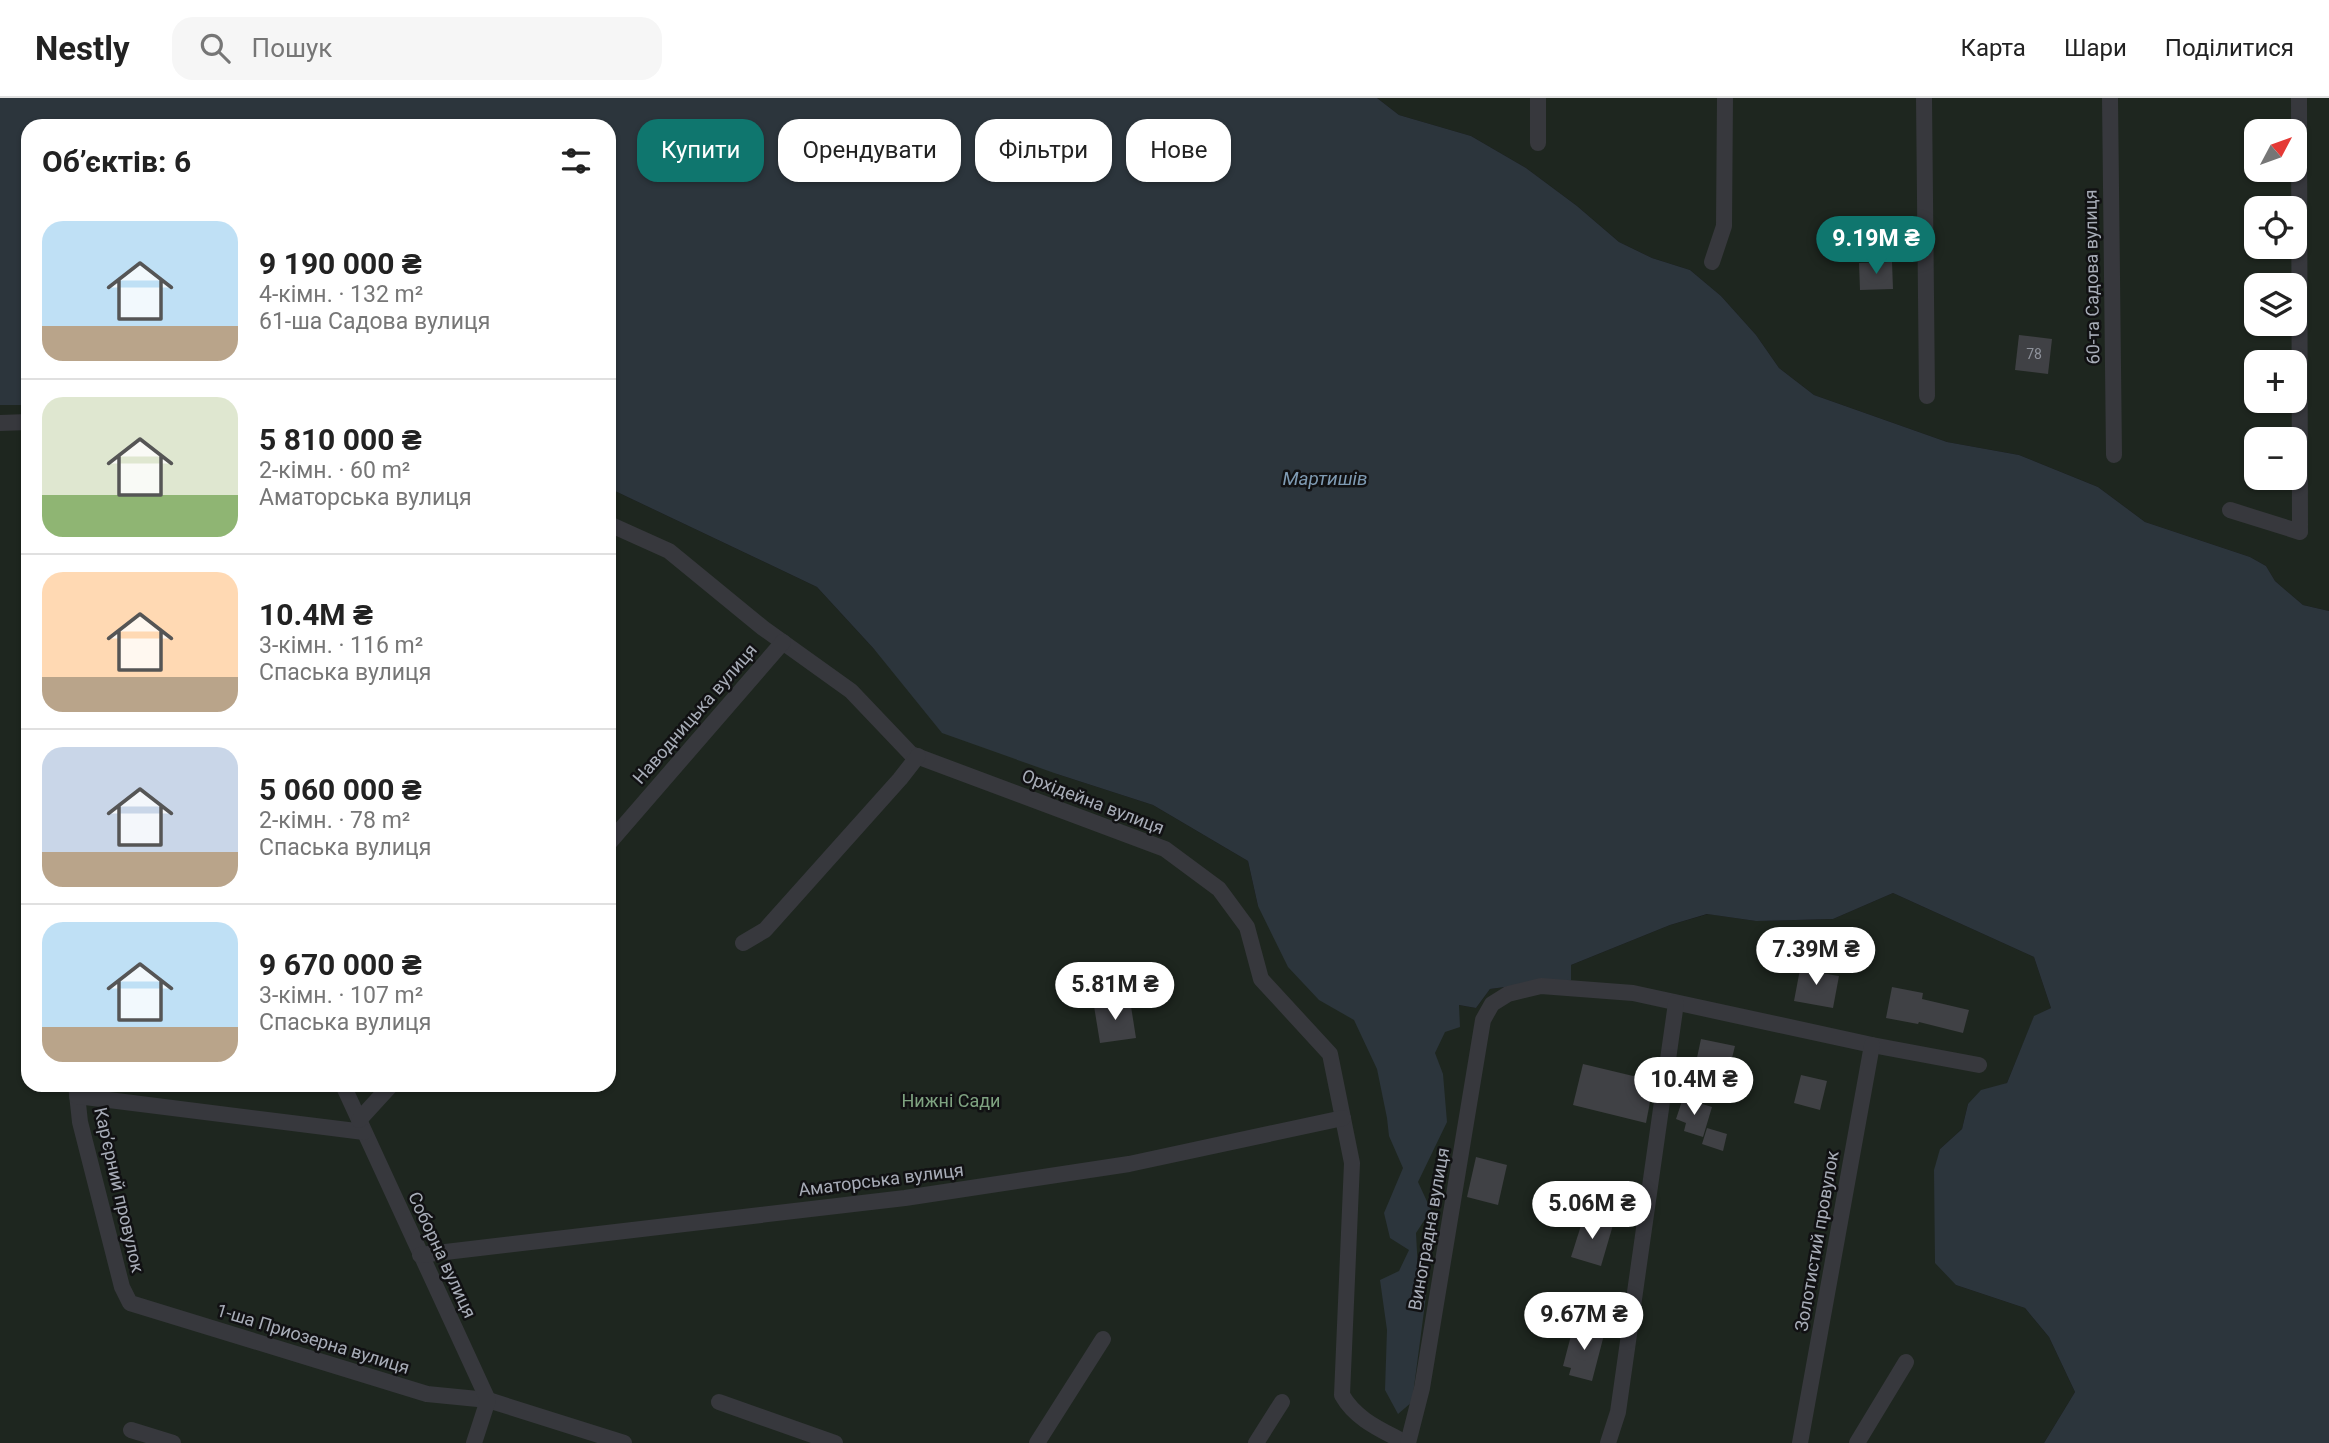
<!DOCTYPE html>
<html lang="uk">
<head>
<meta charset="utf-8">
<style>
  :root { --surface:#fff; --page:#f6f6f6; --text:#222; --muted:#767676; --line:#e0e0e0; --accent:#0f766e }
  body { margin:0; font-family:Roboto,sans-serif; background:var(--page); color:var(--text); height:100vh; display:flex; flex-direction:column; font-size:26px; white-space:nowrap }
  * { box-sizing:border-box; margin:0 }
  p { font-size:23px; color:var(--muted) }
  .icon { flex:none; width:38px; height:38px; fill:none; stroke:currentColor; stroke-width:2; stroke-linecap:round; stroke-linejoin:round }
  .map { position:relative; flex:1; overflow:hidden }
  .panel { position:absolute; left:21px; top:21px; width:595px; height:973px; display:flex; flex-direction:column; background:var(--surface); border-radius:21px; box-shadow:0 2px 5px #0004 }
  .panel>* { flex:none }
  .banner { position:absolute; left:637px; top:21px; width:665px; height:63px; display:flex; gap:14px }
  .needle { width:46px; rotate:49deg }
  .tools { position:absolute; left:2244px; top:21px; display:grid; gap:14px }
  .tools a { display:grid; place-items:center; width:63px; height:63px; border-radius:14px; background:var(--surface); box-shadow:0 2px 5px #0004; font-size:35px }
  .price { position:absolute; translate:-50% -60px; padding:0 16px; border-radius:24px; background:#fff; color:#222; font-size:23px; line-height:46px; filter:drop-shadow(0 2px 4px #0008) }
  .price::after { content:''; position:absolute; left:50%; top:42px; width:21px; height:16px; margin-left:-10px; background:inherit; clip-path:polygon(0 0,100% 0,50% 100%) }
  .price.on { background:var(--accent); color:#fff }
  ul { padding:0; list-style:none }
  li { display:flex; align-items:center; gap:21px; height:175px; padding:0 21px }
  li+li { border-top:2px solid var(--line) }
  li span { display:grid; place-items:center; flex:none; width:196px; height:140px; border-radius:21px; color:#555 }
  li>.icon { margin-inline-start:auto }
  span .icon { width:84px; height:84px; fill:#fffc; stroke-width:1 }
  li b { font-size:30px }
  h2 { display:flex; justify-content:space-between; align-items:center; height:84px; padding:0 21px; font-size:30px }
  .chip { padding:0 24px; border-radius:21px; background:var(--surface); box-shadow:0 2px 5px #0004; font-size:24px; line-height:63px }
  .chip.on { background:var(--accent); color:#fff }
  header { display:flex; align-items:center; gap:42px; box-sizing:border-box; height:98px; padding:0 35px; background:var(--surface); border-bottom:2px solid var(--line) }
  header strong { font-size:33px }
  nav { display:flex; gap:38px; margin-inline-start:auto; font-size:24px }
  .search { width:490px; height:63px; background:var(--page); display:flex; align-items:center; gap:18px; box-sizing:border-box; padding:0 24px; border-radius:21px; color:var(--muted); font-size:26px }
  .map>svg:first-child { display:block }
  .green { fill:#1e261f; fill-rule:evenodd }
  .water { fill:#2c353c }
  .building { fill:#404145 }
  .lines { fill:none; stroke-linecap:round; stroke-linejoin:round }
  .street { stroke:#37383d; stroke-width:16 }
  .labels { text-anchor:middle; stroke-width:5; stroke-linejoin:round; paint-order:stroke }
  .number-label { font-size:14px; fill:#8e929b }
  .street-label { font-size:18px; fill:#a8adb8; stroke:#111113 }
  .park-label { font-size:18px; fill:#7fa381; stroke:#111113 }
  .water-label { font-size:19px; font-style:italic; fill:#7f9bb3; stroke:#111113 }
</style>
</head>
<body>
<header>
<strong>Nestly</strong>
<div class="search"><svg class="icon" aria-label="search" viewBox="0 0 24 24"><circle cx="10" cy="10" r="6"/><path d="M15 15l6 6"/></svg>Пошук</div>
<nav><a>Карта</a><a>Шари</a><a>Поділитися</a></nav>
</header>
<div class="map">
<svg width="2329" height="1345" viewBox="0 0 2329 1345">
  <rect width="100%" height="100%" fill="#161618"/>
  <g class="green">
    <path d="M1377,0H2329V513L2303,507L2275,483L2266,468L2250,459L2145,424L2098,389L2019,357L1947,344L1814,297L1779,270L1756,237L1721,198L1690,172L1652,160L1619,144L1577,108L1526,70L1471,38L1399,17ZM2256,33H2294V72H2256ZM2256,110H2294V149H2256ZM2256,187H2294V226H2256ZM2256,264H2294V303H2256ZM2256,341H2294V380H2256Z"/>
    <path d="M0,307H28V987H609V392L615,393L817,489L874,551L1057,676L1153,707L1248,763L1258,808L1459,907L1476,910L1490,891L1552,883L1571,867L1670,827L1708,816L1756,823L1833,821L1893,795L2034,859L2051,910L2034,919L2007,985L1968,1006L1962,1031L1940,1051L1956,1187L2025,1210L2049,1239L2075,1294L2044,1345H0Z"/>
  </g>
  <path class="water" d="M0,0H1377L1399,17L1471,38L1526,70L1577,108L1619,144L1652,160L1690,172L1721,198L1756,237L1779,270L1814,297L1947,344L2019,357L2098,389L2145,424L2250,459L2266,468L2275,483L2303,507L2329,513V1345H2044L2075,1294L2049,1239L2025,1210L1956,1187L1935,1165L1934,1072L1940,1051L1962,1031L1968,1006L1981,992L2007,985L2034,918L2051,910L2034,859L1893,795L1833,821L1756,823L1707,816L1670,827L1571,867V882L1562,885L1552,883L1490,891L1476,910L1459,907L1460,929L1445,934L1435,955L1443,976L1447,1024L1418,1084L1431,1112L1416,1135L1418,1172L1426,1198L1412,1304L1398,1316L1385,1292L1387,1232L1380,1182L1399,1173L1409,1152L1390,1140L1384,1115L1403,1070L1389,1038L1387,1020L1377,971L1354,922L1319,902L1288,869L1258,808L1248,763L1153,707L1057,676L942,635L874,551L817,489L615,393L609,392V28H28V307H0Z"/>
  <g class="building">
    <path d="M1892,164L1893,191L1860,192L1859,165Z"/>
    <path d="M2019,237L2052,241L2048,276L2015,272Z"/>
    <path d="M1801,866L1816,868L1815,874L1839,878L1833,910L1794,903Z"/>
    <path d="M1892,889L1923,895L1922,901L1969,912L1963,935L1919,924L1918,926L1886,920Z"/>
    <path d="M1130,902L1136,940L1100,945L1094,908Z"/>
    <path d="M1701,941L1735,948L1728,976L1695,969Z"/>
    <path d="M1583,966L1654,983L1646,1025L1573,1007Z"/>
    <path d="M1801,977L1827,983L1820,1012L1794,1005Z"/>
    <path d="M1683,1000L1712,1009L1703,1039L1684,1033L1686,1025L1676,1021Z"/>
    <path d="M1707,1030L1727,1036L1723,1053L1702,1046Z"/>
    <path d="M1476,1059L1507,1067L1498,1107L1467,1099Z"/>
    <path d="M1584,1118L1613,1127L1601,1168L1571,1159Z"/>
    <path d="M1574,1226L1605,1233L1592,1283L1569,1277L1571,1270L1563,1268Z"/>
  </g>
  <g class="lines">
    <g class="street">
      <path d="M1924,0L1927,298"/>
      <path d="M2110,0L2114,357"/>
      <path d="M1538,45V0"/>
      <path d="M1712,164L1724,128L1725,0"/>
      <path d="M0,325L28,324"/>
      <path d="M2230,412L2300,434L2299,0"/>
      <path d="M609,426L669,453L763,530L851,593L911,656L1165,751L1219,791L1247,829L1261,881L1330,956L1352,1065L1342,1297C1356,1322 1382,1332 1406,1345"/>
      <path d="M609,745L783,544"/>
      <path d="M743,845L765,832L900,681L918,658"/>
      <path d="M76,987L80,1024L122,1189L130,1205L427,1296L488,1302L624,1345"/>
      <path d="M343,987L488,1302L474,1345"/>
      <path d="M77,998L364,1034"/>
      <path d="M359,1022L391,987"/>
      <path d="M420,1157L905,1100L1129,1066L1343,1020"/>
      <path d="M719,1304L835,1345"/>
      <path d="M131,1332L173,1345"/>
      <path d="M1037,1345L1103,1241"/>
      <path d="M1256,1345L1282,1304"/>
      <path d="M1408,1345L1422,1290L1483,922L1492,906L1508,896L1541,888L1633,895L1872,947L1979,967"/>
      <path d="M1608,1345L1618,1314L1676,905"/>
      <path d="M1800,1345L1872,947"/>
      <path d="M1857,1345L1906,1264"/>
    </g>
  </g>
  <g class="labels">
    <g class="number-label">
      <text x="2034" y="261">78</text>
    </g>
    <g class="street-label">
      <text transform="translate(2092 179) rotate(-91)" y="6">60-та Садова вулиця</text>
      <text transform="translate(695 616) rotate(-49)" y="6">Наводницька вулиця</text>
      <text transform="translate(1093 704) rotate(21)" y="6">Орхідейна вулиця</text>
      <text transform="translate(881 1082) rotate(-7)" y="6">Аматорська вулиця</text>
      <text transform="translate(119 1092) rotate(77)" y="6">Карʼєрний провулок</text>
      <text transform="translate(1429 1131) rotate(-80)" y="6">Виноградна вулиця</text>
      <text transform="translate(1817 1143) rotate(-80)" y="6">Золотистий провулок</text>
      <text transform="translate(442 1157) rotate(65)" y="6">Соборна вулиця</text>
      <text transform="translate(313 1241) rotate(17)" y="6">1-ша Приозерна вулиця</text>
    </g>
    <g class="park-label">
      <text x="951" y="1009">Нижні Сади</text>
    </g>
    <g class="water-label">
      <text x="1325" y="387">Мартишів</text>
    </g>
  </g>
</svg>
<div class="tools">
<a><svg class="needle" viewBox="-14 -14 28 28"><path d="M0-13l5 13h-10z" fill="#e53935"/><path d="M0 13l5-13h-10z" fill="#767676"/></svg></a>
<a><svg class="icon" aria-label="locate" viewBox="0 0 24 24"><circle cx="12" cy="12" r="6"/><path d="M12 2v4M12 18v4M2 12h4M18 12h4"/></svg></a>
<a><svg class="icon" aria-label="layers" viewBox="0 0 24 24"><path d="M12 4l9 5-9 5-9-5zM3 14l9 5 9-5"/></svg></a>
<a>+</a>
<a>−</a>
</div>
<b class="price on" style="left:1876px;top:178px">9.19M ₴</b>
<b class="price" style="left:1816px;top:889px">7.39M ₴</b>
<b class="price" style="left:1115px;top:924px">5.81M ₴</b>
<b class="price" style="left:1694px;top:1019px">10.4M ₴</b>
<b class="price" style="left:1592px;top:1143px">5.06M ₴</b>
<b class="price" style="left:1584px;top:1254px">9.67M ₴</b>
<div class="banner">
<a class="chip on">Купити</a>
<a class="chip">Орендувати</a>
<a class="chip">Фільтри</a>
<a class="chip">Нове</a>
</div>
<section class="panel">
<h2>Об’єктів: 6<svg class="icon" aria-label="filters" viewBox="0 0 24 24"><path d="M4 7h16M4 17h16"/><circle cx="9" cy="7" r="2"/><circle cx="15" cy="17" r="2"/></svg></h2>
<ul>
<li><span style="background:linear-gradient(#bfe0f5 75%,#b9a48a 0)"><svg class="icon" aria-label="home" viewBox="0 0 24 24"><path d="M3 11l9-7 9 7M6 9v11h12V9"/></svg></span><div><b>9 190 000 ₴</b><p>4-кімн. · 132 m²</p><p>61-ша Садова вулиця</p></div></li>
<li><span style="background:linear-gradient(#dfe7d0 70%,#8fb573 0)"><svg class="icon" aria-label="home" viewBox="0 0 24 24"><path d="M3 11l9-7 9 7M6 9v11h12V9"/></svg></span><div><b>5 810 000 ₴</b><p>2-кімн. · 60 m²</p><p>Аматорська вулиця</p></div></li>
<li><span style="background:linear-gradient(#ffd9b3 75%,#b9a48a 0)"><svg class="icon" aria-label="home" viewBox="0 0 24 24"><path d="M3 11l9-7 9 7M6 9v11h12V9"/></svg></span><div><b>10.4M ₴</b><p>3-кімн. · 116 m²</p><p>Спаська вулиця</p></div></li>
<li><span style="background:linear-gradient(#c9d6e8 75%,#b9a48a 0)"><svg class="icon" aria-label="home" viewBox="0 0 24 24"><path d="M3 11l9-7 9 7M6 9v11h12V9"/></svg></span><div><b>5 060 000 ₴</b><p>2-кімн. · 78 m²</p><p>Спаська вулиця</p></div></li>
<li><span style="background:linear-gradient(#bfe0f5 75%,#b9a48a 0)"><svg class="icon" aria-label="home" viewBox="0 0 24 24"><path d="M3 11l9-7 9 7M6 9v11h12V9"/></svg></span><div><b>9 670 000 ₴</b><p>3-кімн. · 107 m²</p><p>Спаська вулиця</p></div></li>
</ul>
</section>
</div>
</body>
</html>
